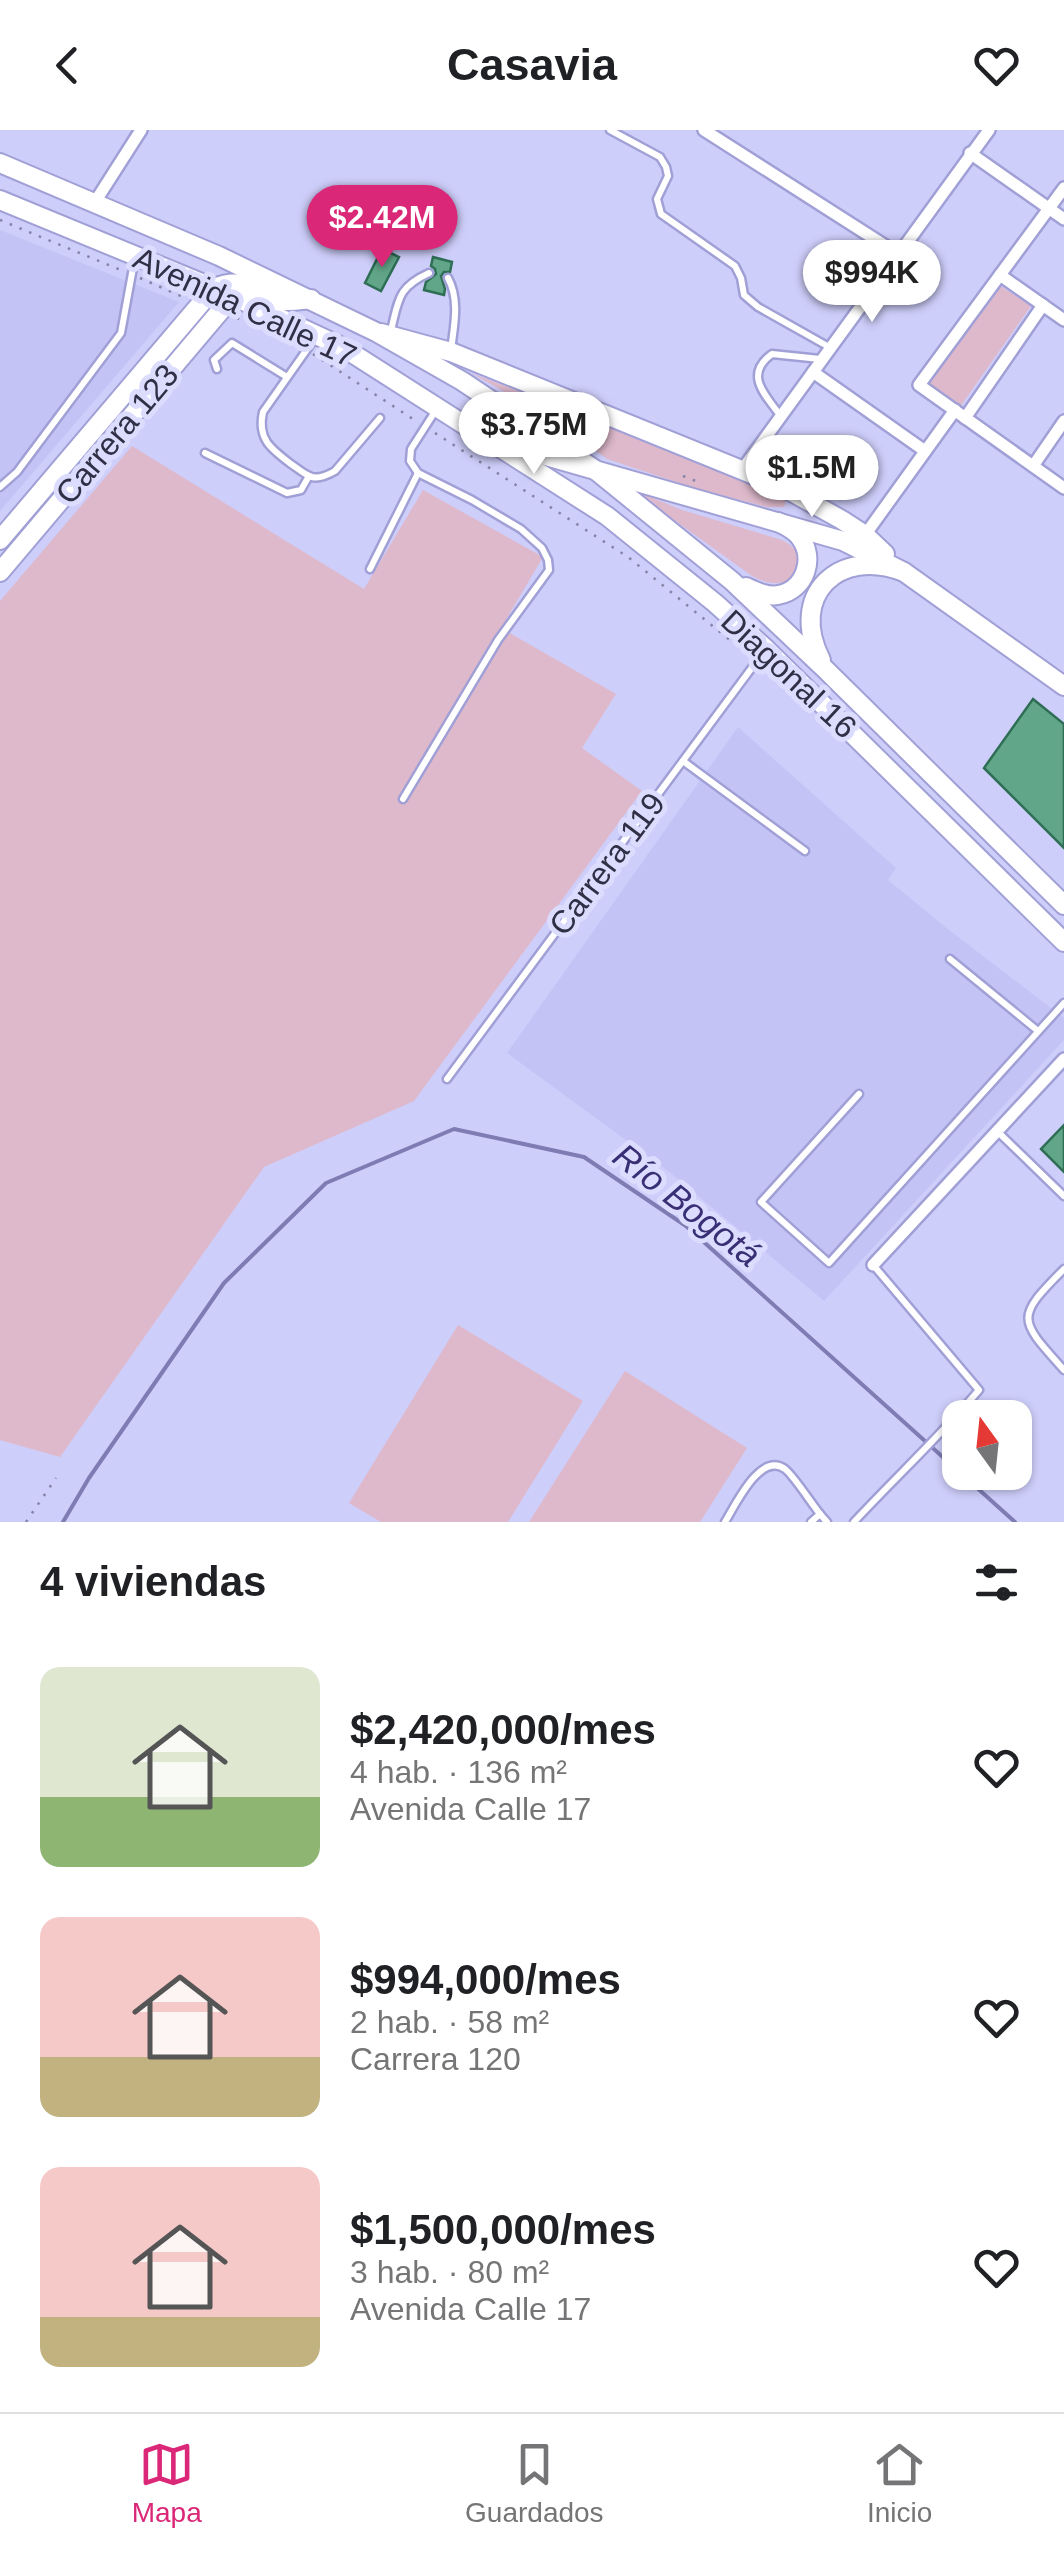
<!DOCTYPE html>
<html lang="es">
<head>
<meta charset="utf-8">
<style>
  :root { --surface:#fff; --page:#f2f2f2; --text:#202124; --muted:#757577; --line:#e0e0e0; --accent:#db2777 }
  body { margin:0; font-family:Helvetica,sans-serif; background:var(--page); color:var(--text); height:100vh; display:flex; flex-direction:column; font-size:38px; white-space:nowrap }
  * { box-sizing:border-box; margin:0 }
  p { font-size:32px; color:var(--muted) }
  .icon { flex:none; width:55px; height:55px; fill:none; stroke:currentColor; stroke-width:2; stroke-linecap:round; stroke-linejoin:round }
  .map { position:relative; height:1392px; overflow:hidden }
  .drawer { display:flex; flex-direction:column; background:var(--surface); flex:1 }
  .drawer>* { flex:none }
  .needle { width:65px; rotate:345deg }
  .controls { position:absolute; left:942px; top:1270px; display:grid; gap:20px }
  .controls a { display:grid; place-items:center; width:90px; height:90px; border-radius:20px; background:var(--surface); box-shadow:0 2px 8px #0004; font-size:50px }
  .price { position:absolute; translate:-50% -85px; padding:0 22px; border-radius:35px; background:#fff; color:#222; font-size:32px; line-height:65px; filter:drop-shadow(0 2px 5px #0008) }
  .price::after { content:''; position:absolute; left:50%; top:60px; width:30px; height:22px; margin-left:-15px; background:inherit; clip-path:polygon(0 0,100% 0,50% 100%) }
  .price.on { background:var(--accent); color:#fff }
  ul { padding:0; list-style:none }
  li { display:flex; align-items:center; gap:30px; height:250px; padding:0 40px }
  li span { display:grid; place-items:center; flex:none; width:280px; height:200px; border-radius:20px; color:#555 }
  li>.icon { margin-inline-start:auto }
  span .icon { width:120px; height:120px; fill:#fffc; stroke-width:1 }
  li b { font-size:42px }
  h2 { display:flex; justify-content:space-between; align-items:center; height:120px; padding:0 40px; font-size:42px }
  header { display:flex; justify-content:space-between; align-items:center; height:130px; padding:0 40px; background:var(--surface); font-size:45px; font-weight:700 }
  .dock { display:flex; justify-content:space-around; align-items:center; height:140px; border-top:2px solid var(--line); background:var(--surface); font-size:28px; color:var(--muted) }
  .dock a { display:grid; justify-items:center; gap:5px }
  .dock .on { color:var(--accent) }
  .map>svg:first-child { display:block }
  .built { fill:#c4c3f6 }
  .green { fill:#deb9cc }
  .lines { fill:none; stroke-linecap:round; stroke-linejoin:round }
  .stream { stroke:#7e7cb3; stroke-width:4 }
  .building { fill:#61a689; stroke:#2e6e55; stroke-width:2.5 }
  .lane-casing { stroke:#a1a0d6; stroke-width:11 }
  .street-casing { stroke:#a1a0d6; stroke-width:16 }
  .secondary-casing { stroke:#a1a0d6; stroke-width:22 }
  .primary-casing { stroke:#a1a0d6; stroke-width:22 }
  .path { stroke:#8584a6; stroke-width:2.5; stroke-dasharray:2.5 8; stroke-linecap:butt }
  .lane { stroke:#fff; stroke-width:6 }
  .street { stroke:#fff; stroke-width:11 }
  .secondary { stroke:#fff; stroke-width:18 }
  .primary { stroke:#fff; stroke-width:18 }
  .labels { text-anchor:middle; stroke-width:10; stroke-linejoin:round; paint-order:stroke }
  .street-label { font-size:32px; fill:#302f45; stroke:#dcdcfe }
  .water-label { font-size:35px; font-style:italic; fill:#382f74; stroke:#dcdcfe }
</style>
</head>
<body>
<header><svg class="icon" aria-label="back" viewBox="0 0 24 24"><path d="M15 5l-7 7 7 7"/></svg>Casavia<svg class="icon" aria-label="heart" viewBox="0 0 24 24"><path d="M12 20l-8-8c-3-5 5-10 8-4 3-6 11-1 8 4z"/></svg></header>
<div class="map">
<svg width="1064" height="1392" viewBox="0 0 1064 1392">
  <rect width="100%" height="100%" fill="#cecefb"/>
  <g class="built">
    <path d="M0,100L179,172L0,381Z"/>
    <path d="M738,597L896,738L888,750L944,796L1064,888V910L824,1171L668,1041L507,923Z"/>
  </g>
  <g class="green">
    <path d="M999,155L1031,176L960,277L926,254Z"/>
    <path d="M471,243L665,316L781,365L786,371L784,377H767L694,358L607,329L554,290Z"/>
    <path d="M132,316L364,459L423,360L543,427L501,498L616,564L582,618L642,661L414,971L264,1037L60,1327L0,1310V471Z"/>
    <path d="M631,359L682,380L782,410C802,421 804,428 795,448C779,456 768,454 752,446Z"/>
    <path d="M458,1195L583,1271L508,1392H381L349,1373Z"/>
    <path d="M625,1241L747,1318L700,1392H529Z"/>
  </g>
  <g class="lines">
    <path class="stream" d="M63,1392L89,1348L224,1153L326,1053L454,999L584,1027L686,1096L1015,1392"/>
  </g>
  <g class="building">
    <path d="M382,119L399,127L381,161L365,153Z"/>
    <path d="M433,127L452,132L450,142H444L441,146L445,159L444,165L424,160L426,152L436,144L435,139L431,136Z"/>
    <path d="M1033,569L1064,594V718L984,638Z"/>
    <path d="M1064,995V1042L1041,1019Z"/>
  </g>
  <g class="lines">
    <defs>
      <g id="lane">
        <path d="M610,0L660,27L666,37L668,46L657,69L661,84L735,136L741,148L744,165L758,177L829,217"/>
        <path d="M448,148C460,170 454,196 451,220"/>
        <path d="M390,204C399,171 396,158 429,143"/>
        <path d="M315,208L263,282C257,309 271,319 291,334C297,338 305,345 312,347C320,349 328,345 335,341L380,288"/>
        <path d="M217,239L214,230L232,213L287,247"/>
        <path d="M780,285C764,264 744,244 772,224L820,229"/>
        <path d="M205,323L287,363L301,360L309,346"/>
        <path d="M0,357L17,342L121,203L135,127"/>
        <path d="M370,439L418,343"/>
        <path d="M683,631L805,721"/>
        <path d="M403,669L498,510L549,440L548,430L542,418L521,399L472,370L418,343L410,331L411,319L436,280"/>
        <path d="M950,829L1038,901"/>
        <path d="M447,949L765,520"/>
        <path d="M859,964L761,1072L829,1133L1064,873"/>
        <path d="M997,1001L1064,1066"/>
        <path d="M1064,1139C1015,1188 1018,1189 1064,1240"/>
        <path d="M725,1392C735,1376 760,1321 785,1339C794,1346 811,1373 820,1384"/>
        <path d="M811,1392L820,1384L827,1392"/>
        <path d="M854,1392C895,1348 940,1306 979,1260L874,1136"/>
      </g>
      <g id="street">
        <path d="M704,0L898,124"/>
        <path d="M970,23L1064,89"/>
        <path d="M1064,58L919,255L1064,358"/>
        <path d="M95,72L141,0"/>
        <path d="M1000,145L1064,190"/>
        <path d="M813,242L925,321"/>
        <path d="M965,288L1043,175"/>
        <path d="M1033,336L1064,291"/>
        <path d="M742,340L989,0"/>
        <path d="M865,405L955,280"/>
        <path d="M873,1135L1064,929"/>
      </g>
      <g id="secondary">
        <path d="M381,203L451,222L781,356L842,390L865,405L885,424"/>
        <path d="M497,312L843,411L904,442L1064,556"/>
        <path d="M0,410L214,158C246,145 250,163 278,170C287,173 301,170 311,169"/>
        <path d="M0,442L233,166"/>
      </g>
      <g id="primary">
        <path d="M0,33L219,126L376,202L462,251L594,339L732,451L826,540L1064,775"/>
        <path d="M0,70L233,166L344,218L607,386L715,473L766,519L1064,812"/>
        <path d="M746,457C757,462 767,467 778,465C806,460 816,427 799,406C793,399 786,396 778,392"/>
        <path d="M821,530C788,466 838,416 904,442"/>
      </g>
    </defs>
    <use href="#lane" class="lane-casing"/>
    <use href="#street" class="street-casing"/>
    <use href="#secondary" class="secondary-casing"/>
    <use href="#primary" class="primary-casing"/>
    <g class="path">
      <path d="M0,90L123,141"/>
      <path d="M140,148L183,167"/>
      <path d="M237,188L262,198"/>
      <path d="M313,224L416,291"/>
      <path d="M435,303L628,427L731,511"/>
      <path d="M683,346L701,353"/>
      <path d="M26,1392L56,1348"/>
    </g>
    <use href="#lane" class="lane"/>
    <use href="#street" class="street"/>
    <use href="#secondary" class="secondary"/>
    <use href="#primary" class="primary"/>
  </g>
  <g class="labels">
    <g class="street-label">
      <text transform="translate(245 177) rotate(25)" y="11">Avenida Calle 17</text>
      <text transform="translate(117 304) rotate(-50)" y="11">Carrera 123</text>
      <text transform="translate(789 544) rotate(43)" y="11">Diagonal 16</text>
      <text transform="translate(607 734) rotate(-53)" y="11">Carrera 119</text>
    </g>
    <g class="water-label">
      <text transform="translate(687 1075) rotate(38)" y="12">Río Bogotá</text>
    </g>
  </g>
</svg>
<div class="controls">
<a><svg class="needle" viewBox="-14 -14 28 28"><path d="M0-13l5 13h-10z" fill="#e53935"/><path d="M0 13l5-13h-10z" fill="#757577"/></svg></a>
</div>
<b class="price on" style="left:382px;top:140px">$2.42M</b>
<b class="price" style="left:872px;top:195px">$994K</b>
<b class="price" style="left:534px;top:347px">$3.75M</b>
<b class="price" style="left:812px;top:390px">$1.5M</b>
</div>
<section class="drawer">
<h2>4 viviendas<svg class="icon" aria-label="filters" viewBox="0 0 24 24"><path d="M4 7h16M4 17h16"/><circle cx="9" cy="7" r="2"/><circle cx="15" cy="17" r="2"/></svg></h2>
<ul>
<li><span style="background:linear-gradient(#dfe7d0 65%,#8fb573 0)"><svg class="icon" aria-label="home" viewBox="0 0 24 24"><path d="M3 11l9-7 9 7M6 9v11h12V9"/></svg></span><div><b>$2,420,000/mes</b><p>4 hab. · 136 m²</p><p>Avenida Calle 17</p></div><svg class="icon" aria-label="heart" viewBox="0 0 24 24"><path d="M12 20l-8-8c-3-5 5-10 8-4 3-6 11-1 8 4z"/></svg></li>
<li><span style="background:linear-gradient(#f6c9c9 70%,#c2b280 0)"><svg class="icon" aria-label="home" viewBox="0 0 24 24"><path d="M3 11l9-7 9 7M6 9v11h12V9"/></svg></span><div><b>$994,000/mes</b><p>2 hab. · 58 m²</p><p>Carrera 120</p></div><svg class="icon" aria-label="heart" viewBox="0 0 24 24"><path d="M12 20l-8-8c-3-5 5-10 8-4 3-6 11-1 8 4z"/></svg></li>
<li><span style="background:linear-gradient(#f6c9c9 75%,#c2b280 0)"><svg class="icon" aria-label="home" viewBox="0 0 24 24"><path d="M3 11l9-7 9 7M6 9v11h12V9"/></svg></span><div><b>$1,500,000/mes</b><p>3 hab. · 80 m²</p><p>Avenida Calle 17</p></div><svg class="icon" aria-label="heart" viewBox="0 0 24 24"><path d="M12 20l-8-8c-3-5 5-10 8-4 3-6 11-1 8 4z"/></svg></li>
</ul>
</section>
<nav class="dock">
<a class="on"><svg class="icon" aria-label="map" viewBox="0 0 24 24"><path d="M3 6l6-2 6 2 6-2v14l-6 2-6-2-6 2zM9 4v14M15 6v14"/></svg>Mapa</a>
<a><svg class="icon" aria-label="saved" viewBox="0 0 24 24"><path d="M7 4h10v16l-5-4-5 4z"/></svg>Guardados</a>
<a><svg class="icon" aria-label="home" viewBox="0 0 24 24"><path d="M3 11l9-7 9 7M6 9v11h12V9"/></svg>Inicio</a>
</nav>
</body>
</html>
